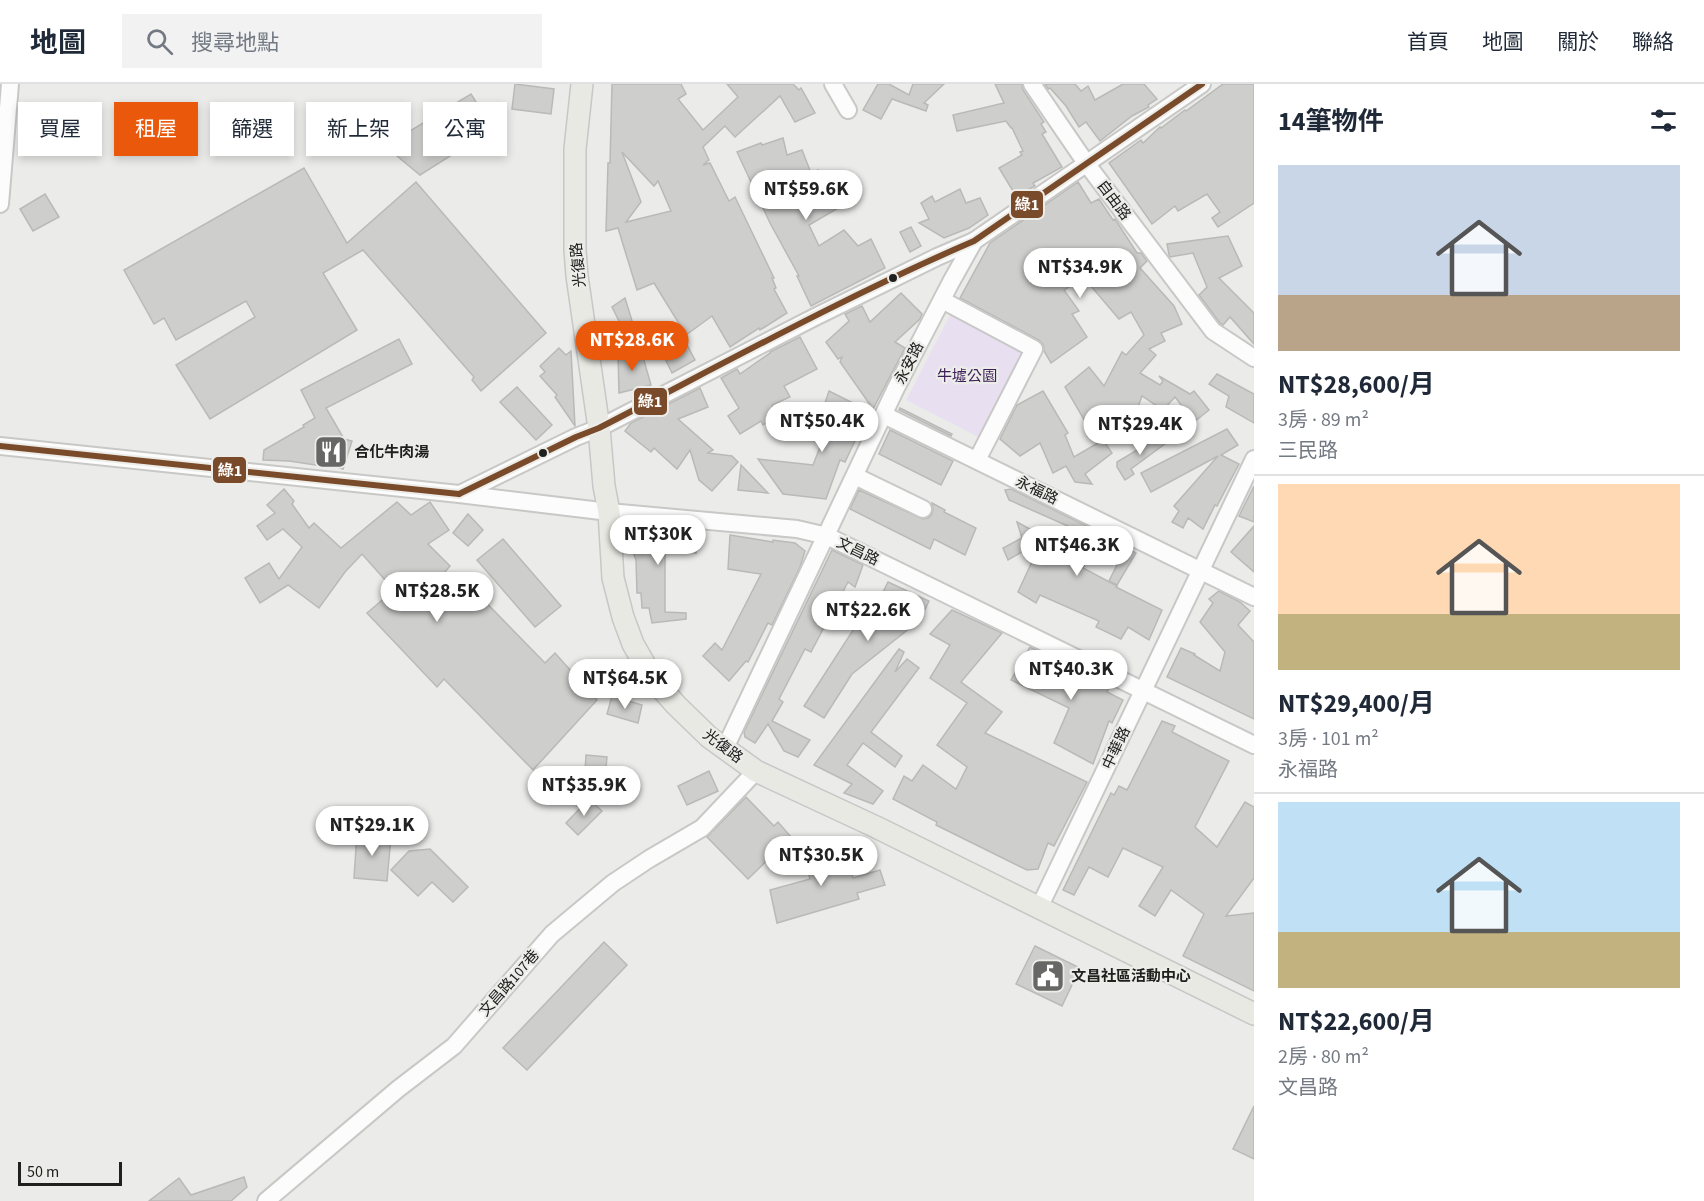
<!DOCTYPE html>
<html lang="zh-TW">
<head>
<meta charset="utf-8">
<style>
  :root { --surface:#fff; --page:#f2f2f3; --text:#1f2937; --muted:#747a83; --line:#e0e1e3; --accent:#ea580c }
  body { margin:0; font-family:"Source Sans 3","Noto Sans TC",sans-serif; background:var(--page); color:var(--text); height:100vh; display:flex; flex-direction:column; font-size:22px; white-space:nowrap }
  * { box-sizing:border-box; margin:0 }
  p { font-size:20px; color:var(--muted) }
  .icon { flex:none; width:33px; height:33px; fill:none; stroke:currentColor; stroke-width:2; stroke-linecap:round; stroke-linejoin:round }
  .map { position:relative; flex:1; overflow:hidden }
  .sheet { display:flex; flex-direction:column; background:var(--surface); width:450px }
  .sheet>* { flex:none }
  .banner { position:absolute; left:18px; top:18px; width:570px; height:54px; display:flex; gap:12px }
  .scale { position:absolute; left:18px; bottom:15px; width:104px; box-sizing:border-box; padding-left:6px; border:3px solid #20211f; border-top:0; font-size:16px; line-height:21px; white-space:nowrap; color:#20211f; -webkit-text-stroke:4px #ecede9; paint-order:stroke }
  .price { position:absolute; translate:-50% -51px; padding:0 14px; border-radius:21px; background:#fff; color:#222; font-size:20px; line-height:39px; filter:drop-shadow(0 2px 3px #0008) }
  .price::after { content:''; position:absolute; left:50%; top:36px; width:18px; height:14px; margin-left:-9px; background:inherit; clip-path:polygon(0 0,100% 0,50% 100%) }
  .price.active { background:var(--accent); color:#fff }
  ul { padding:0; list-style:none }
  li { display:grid; align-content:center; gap:12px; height:318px; padding:0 24px }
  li+li { border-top:2px solid var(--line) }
  li span { display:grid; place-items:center; height:186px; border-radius:0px; color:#555 }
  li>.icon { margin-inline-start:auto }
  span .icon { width:108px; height:108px; fill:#fffc; stroke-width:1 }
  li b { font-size:26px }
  h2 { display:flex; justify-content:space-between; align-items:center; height:72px; padding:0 24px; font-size:26px }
  .tag { padding:0 21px; border-radius:0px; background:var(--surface); box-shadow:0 3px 9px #0003; font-size:21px; line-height:54px }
  .tag.active { background:var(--accent); color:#fff }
  header { display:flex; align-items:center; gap:36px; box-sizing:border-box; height:84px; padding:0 30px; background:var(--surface); border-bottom:2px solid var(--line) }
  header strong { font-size:28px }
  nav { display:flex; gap:33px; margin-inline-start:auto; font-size:21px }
  .search { width:420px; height:54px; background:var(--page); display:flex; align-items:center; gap:15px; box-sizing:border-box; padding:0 21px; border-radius:0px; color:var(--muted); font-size:22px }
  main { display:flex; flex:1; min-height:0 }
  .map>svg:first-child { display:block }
  .green { fill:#e8e0f1 }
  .building { fill:#cececd; stroke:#b9b9b8; stroke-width:1.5; fill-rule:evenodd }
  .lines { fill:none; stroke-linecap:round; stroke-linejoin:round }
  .minor-casing { stroke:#c8c8c7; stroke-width:20 }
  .major-casing { stroke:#c7c7c7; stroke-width:24 }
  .minor { stroke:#fcfcfc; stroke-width:16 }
  .major { stroke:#e7e9e2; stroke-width:21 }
  .bus-1-casing { stroke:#ecede9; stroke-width:10 }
  .bus-1 { stroke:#7a4b2a; stroke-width:6 }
  .bus-dot { fill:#20211f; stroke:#ecede9; stroke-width:2 }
  .labels { text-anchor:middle; stroke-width:4.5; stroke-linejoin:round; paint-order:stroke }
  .street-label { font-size:15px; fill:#20211f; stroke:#ecede9 }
  .park-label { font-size:15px; fill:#3e2059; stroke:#ecede9 }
  .poi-label { font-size:15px; font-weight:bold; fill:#20211f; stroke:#ecede9; text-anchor:start }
  .line-badge { stroke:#ecede9; stroke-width:2 }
  .badge-label { font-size:16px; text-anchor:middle; font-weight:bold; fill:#fff }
</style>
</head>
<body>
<header>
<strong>地圖</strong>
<div class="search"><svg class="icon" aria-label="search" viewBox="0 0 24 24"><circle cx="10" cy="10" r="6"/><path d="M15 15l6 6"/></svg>搜尋地點</div>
<nav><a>首頁</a><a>地圖</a><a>關於</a><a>聯絡</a></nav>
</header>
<main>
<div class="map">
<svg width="1254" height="1117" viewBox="0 0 1254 1117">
  <rect width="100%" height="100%" fill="#ebecea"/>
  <path class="green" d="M951,229L1029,269L984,356L906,316Z"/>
  <g class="building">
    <path d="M515,0L554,5L551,30L512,25Z"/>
    <path d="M612,0H681L686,10L678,15L703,46L738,13L727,0H793L799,6L801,4L815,29L795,38L780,12L735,53L725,42L703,63L709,76L703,81L710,79L729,117L735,113L774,194H772L776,204L774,205L787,229L760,246L759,244L730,263L712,232L686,251L654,199L637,206L618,144L606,147L608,79H610ZM622,68L654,102L658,97L671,127L626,138L641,118Z"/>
    <path d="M878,0H889L909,11L913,0H944L924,19L928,21L926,27L892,15L881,35L863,26Z"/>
    <path d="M995,0H1022L1023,6L1044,38L1041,40L1046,48L1042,50L1062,83L1033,99L1035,102L1016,112L999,84L1022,71L1020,68L1023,67L1012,44H1011L1006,37L957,47L953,31L1004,19Z"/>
    <path d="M1045,0H1075L1081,7L1088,2L1095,16L1123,0H1144L1157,15L1148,21L1149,23L1132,32L1100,57L1086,38L1079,43L1066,22L1050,4L1048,5Z"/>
    <path d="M1223,0H1254V119L1218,143L1212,134L1220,128L1207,110L1178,127L1175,122L1152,140L1109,79L1141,56L1143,59L1160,43L1161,44L1185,26L1186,27Z"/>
    <path d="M471,10L493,45L420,91L385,62Z"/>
    <path d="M783,54L787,71L802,66L811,89L818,86L823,102L827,100L840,123L809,141L819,162L844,146L858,162L871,155L885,184L811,222L797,192H799L770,139L737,68L761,59L762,61Z"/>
    <path d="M304,84L347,159L416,98L546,249L481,307L472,296L474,293L363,166L323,189L357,246L210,335L176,281L255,233L246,217L176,256L164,234L154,240L124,186Z"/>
    <path d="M1078,98L1091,119L1099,115L1113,136L1115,135L1137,169H1141L1147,177L1140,184L1174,222L1182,240L1161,249L1165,257L1149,265L1156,271L1140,289L1160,301L1163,297L1159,292L1190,310L1194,307L1209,326L1194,338L1175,313L1163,326L1142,312L1138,323L1118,334L1119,336L1109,342L1102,330L1086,339L1065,303L1089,283L1104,302L1122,268L1126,271L1144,251L1131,228L1119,235L1084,194L1064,206L1079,227L1072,230L1087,253L1051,279L1044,267L1043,260L1039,256L960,214L990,159Z"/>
    <path d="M960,105L966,119L980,114L988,131L969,144L944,154L919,139L929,135L921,119L932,112L935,118Z"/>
    <path d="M45,110L59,133L33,147L20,125Z"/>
    <path d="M911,143L921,162L910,168L900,148Z"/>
    <path d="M1228,152L1242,182L1219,194L1254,229V260L1230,233L1223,241L1220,239L1199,211L1207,203L1193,169L1170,173L1169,171L1167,160Z"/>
    <path d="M901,209L922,230L920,235L895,258L905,264L873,325L840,278L842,273L838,275L826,258L849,237L845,230L862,222L870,238Z"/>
    <path d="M625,214L633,240L623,245L612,223Z"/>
    <path d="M679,246L695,276L672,289L656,256Z"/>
    <path d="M800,253L817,285L784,302L790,313L772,321L777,331L763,341L761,337L740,350L728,332L739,324L721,294L737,285L740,290L770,269V268Z"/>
    <path d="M399,255L412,280L326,324L344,355L352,357L343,385L323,378L322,382L289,377L263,376L264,366L304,343L303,341L315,334L301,306Z"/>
    <path d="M559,264L566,271L571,267L575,342L555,313L557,311L540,292L545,288L540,282Z"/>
    <path d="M641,266L651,301L619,309L618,270Z"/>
    <path d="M1217,290L1254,310V339L1226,323L1229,312L1209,300Z"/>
    <path d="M517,303L552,341L536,356L500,318Z"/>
    <path d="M700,304L708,323L678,335L713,366L708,369L732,372L738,378L712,407L699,396L690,366L677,385L654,364L651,368L625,347L631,339Z"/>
    <path d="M829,307L869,327L845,378L840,376L826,415L783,410L758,375L813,381L833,330L823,325Z"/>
    <path d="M1043,307L1068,349L1065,351L1074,373L1103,356L1112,369L1085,390L1092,400L1075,398L1066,382L1053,389L1040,359L1020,372L1000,355L1017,321Z"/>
    <path d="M900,324L952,350L951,352L899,326Z"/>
    <path d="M1227,345L1238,361L1221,371L1239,380L1217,422L1215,421L1203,445L1188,434L1183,444L1172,438L1179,427L1174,422L1218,372L1151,408L1141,389Z"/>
    <path d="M890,346L953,377L941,401L879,370Z"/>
    <path d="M1166,349L1170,356L1131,385L1134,390L1125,396L1117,383V378Z"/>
    <path d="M741,381L768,409L738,406Z"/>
    <path d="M1254,402V438L1239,432Z"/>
    <path d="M284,405L294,417L292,420L309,444L314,439L341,464L397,418L411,431L430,418L449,446L428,460L450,482L439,495L445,502L459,491L545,579L555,569L597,616L533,686L444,595L437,603L367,529L394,506L362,470L345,488L319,524L288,501L260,519L245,494L269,479L279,495L302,463L283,445L267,456L257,442L275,429L267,421Z"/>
    <path d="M1011,405L1101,449L1083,484L1117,502L1116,503L1162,526L1149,556L1128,543L1121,555L1096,543L1099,537L1040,511L1036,519L1018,508L1042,456L1008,476L1003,464L1022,454L1017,438L1070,467L1079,447L1009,416L1005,406Z"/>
    <path d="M859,406L923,435L928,434L932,430L933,425L932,419L945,426L944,428L976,444L965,471L934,455L930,465L850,425Z"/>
    <path d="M468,430L483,446L468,462L453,449Z"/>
    <path d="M638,442L700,447L696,469L665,463V528L686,529V535L652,539L649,524H642L641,509H637L636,476L630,460Z"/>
    <path d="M1254,442V488L1231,468Z"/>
    <path d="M730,451L773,458V456L795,459L805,467L800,483L772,541L768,539L748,578L746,577L729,597L703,572L715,559L722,566L761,490L728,485Z"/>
    <path d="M503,455L561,522L535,543L477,476Z"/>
    <path d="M1126,463L1136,469L1117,501L1109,497Z"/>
    <path d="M832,466L863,481L855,503L848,498L811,568L805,565L779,615L783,618L772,637L810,656L798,673L784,667L768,640L755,659L745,653L744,648Z"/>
    <path d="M888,498L929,517L920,536L852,590L824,634L804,622L866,526L873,528Z"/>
    <path d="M1219,507L1240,518L1250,527L1238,541L1254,558V635L1167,593L1181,564L1195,570L1194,571L1220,587L1225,568L1200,538L1213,519L1209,515Z"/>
    <path d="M952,526L1002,549L961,598L1002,628L985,649L1087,698L1054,762L1048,759L1038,785L1027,786L936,741L937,738L893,715L904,692L912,697L923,681L956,705L967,683L937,661L967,619L930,594L950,561L930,550Z"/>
    <path d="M1030,563L1110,602L1107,608L1123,616L1112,639L1109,637L1093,680L1054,659L1069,624L1011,596Z"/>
    <path d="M899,565L904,568L895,588L907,575L919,584L871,648L902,672L895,683L863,659L847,681L883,707L873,720L844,709L852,700L814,681Z"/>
    <path d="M612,612L642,621L638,639L607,630Z"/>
    <path d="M1162,637L1175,642L1172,648L1229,677L1195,743L1217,763L1245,718L1254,723V794L1226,832L1254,829V907L1183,872L1204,830L1171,806L1155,832L1139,822L1163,783L1123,764L1108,793L1089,783L1074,811L1063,806L1111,709L1114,711L1119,702L1127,706Z"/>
    <path d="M586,671L607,673L604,705H584Z"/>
    <path d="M709,687L718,707L687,721L678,702Z"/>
    <path d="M746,713L774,742L778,738L791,753L748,795L707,753Z"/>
    <path d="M589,715L602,727L578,751L566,739Z"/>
    <path d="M357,749L391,752L387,797L354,794Z"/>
    <path d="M830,761L840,787L850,784L853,794L880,786L885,801L857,809L859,815L777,839L770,806L810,795L803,770Z"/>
    <path d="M430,765L468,803L453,818L432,798L418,812L391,786L409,767Z"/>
    <path d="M604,858L627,881L527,986L503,964Z"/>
    <path d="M1035,862L1080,884L1062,922L1016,900Z"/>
    <path d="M1254,1022V1075L1233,1065Z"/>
    <path d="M244,1093L247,1103L231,1117H149L179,1094L191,1111Z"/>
  </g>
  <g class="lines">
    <defs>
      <g id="minor">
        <path d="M833,0L848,26"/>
        <path d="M1032,0L1086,79L1213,247L1254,274"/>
        <path d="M0,120L10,0"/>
        <path d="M942,216L1034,265L977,376"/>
        <path d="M884,331L1254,513"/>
        <path d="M0,362L459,410L609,428L797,445L827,452L1254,661"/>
        <path d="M855,392L923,425"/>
        <path d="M460,410L576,353L599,344L813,234L937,173L974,157L1202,0"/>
        <path d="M725,664L896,304L951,198L974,157"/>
        <path d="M1039,824L1254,375"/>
        <path d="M266,1117L398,1005L454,962L552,850L613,799L649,775L702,744L756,687"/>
      </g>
      <path id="major" d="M582,0L575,65V166L577,192L599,344L604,402L609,428L613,494L623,533L633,560L653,595L676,621L709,653L756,687L876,743L1254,930"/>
    </defs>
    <use href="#minor" class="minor-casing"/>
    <use href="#major" class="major-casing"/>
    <use href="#minor" class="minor"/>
    <use href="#major" class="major"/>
    <defs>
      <g id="bus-1">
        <path d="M0,362L459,410"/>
        <path d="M459,410L576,353L599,344C723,280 846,212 974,157L1202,0"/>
      </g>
    </defs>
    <use href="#bus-1" class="bus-1-casing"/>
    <use href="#bus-1" class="bus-1"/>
  </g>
  <defs>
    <symbol id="restaurant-square" viewBox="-11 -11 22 22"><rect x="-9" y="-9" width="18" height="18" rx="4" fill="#676866" stroke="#ecede9"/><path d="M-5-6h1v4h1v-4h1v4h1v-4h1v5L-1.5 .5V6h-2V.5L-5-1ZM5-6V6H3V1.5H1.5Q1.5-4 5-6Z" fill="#fff"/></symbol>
    <symbol id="civic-square" viewBox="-11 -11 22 22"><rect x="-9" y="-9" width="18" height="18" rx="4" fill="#676866" stroke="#ecede9"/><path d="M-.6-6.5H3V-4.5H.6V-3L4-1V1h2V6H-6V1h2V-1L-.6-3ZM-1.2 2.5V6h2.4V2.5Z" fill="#fff"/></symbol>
  </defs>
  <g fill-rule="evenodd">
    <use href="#restaurant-square" x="312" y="349" width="38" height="38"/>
    <use href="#civic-square" x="1029" y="873" width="38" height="38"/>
  </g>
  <g class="bus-dot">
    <circle cx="893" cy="194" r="5"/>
    <circle cx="543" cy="369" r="5"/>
  </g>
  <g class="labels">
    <g class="street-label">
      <text transform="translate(1114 116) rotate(53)" y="5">自由路</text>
      <text transform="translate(578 181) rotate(-95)" y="5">光復路</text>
      <text transform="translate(909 279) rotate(-63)" y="5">永安路</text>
      <text transform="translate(1037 406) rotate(26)" y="5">永福路</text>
      <text transform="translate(858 467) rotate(26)" y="5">文昌路</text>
      <text transform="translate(723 662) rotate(37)" y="5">光復路</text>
      <text transform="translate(1116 664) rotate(-65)" y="5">中華路</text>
      <text transform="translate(509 899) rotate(-49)" y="5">文昌路107巷</text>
    </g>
    <g class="park-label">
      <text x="967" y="297">牛墟公園</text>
    </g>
    <g class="poi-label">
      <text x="354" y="373">合化牛肉湯</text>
      <text x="1071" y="897">文昌社區活動中心</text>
    </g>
  </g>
  <g class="line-badge">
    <rect x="1010" y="106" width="34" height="29" rx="6" fill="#7a4b2a"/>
    <rect x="633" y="303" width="35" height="29" rx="6" fill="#7a4b2a"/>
    <rect x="212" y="372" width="35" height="28" rx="6" fill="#7a4b2a"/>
  </g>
  <g class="badge-label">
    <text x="1027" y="126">綠1</text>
    <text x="650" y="323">綠1</text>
    <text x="230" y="392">綠1</text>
  </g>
</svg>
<div class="scale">50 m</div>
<b class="price" style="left:806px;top:137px">NT$59.6K</b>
<b class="price" style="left:1080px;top:215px">NT$34.9K</b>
<b class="price active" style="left:632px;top:288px">NT$28.6K</b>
<b class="price" style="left:822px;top:369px">NT$50.4K</b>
<b class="price" style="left:1140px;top:372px">NT$29.4K</b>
<b class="price" style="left:658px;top:482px">NT$30K</b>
<b class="price" style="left:1077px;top:493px">NT$46.3K</b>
<b class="price" style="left:437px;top:539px">NT$28.5K</b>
<b class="price" style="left:868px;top:558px">NT$22.6K</b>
<b class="price" style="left:1071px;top:617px">NT$40.3K</b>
<b class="price" style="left:625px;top:626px">NT$64.5K</b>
<b class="price" style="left:584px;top:733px">NT$35.9K</b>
<b class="price" style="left:372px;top:773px">NT$29.1K</b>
<b class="price" style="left:821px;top:803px">NT$30.5K</b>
<div class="banner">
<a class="tag">買屋</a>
<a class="tag active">租屋</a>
<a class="tag">篩選</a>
<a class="tag">新上架</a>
<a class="tag">公寓</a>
</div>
</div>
<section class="sheet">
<h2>14筆物件<svg class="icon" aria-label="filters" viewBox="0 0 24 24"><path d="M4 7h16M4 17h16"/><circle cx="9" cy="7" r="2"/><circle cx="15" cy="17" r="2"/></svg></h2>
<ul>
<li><span style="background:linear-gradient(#c9d6e8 70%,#b9a48a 0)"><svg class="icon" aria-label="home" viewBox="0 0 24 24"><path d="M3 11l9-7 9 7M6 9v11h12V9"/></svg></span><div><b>NT$28,600/月</b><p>3房 · 89 m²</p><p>三民路</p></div></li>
<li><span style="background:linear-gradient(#ffd9b3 70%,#c2b280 0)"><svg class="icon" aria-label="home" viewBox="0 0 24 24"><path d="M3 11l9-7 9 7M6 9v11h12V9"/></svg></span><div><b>NT$29,400/月</b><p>3房 · 101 m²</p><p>永福路</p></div></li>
<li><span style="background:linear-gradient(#bfe0f5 70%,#c2b280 0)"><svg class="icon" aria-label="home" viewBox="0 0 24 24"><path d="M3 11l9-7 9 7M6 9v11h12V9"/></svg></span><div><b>NT$22,600/月</b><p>2房 · 80 m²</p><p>文昌路</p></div></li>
</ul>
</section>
</main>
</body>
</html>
